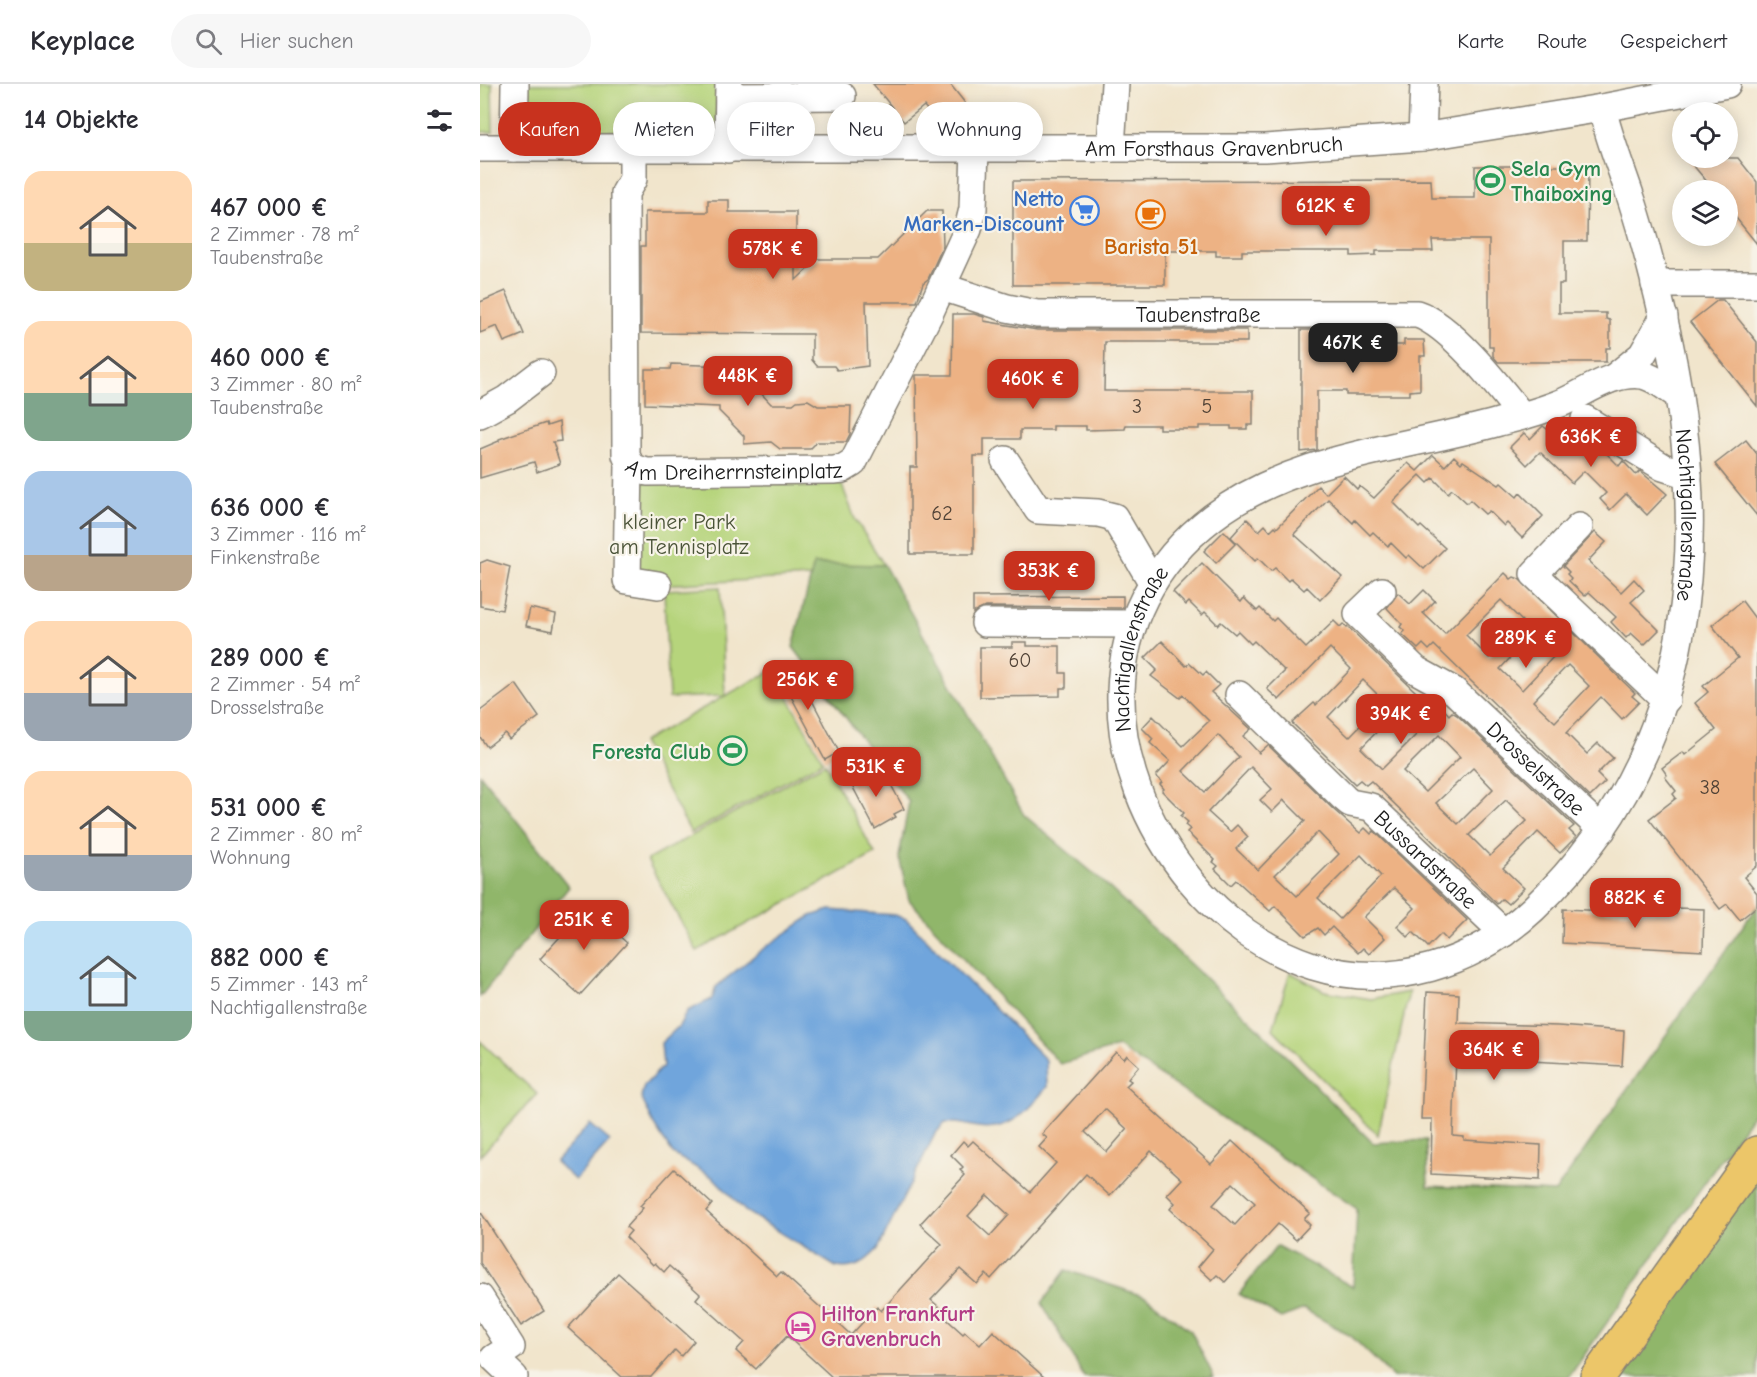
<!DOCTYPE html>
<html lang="de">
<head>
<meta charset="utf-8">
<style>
  :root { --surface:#fff; --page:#f7f7f7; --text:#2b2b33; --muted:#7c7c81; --line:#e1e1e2; --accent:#c8321e }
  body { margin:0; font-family:"Comic Neue",sans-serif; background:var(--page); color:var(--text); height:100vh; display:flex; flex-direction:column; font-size:22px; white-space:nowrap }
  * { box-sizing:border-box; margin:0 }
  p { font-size:20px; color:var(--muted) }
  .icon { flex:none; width:33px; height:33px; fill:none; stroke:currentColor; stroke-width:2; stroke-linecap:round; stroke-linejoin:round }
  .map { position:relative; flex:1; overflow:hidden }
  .panel { display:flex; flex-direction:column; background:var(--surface); width:480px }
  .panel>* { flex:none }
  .guide { position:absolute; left:18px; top:18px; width:570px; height:54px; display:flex; gap:12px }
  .fabs { position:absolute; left:1192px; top:18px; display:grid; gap:12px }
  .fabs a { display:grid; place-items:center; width:66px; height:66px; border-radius:50%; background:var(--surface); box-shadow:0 3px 15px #0003; font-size:30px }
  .price { position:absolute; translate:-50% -51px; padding:0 14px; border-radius:12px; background:var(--accent); color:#fff; font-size:20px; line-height:39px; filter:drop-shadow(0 2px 3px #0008) }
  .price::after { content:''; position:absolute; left:50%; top:36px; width:18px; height:14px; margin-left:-9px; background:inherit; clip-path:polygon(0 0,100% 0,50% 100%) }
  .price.on { background:#222; color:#fff }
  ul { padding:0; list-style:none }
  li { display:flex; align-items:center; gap:18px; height:150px; padding:0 24px }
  li span { display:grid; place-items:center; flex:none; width:168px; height:120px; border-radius:18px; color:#555 }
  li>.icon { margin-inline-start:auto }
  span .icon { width:72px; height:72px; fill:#fffc; stroke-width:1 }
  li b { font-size:26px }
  h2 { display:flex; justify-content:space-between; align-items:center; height:72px; padding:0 24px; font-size:26px }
  .pill { padding:0 21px; border-radius:27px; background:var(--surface); box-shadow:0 3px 15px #0003; font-size:21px; line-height:54px }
  .pill.on { background:var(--accent); color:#fff }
  header { display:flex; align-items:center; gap:36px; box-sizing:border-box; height:84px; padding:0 30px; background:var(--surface); border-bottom:2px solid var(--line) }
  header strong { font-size:28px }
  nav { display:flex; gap:33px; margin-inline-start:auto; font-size:21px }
  .search { width:420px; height:54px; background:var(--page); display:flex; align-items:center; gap:15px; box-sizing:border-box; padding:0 21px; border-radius:33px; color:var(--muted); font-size:22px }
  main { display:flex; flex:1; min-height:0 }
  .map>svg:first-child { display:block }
  .green { fill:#b6d47b; stroke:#69784c; stroke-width:1.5 }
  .forest { fill:#90b66b; stroke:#566944; stroke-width:1.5 }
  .water { fill:#6fa5dc; stroke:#46607c; stroke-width:1.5 }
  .building { fill:#edb284; fill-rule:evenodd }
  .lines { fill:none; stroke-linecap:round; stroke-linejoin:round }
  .minor-casing { stroke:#868074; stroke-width:30 }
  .major-casing { stroke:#868074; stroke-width:36 }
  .minor { stroke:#fff; stroke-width:27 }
  .major { stroke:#ecc669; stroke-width:33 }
  .labels { text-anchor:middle; stroke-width:4.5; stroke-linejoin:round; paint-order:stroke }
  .number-label { font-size:20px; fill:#504236 }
  .street-label { font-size:22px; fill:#1c1c1c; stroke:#f7f3e8 }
  .leisure-label { font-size:22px; font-weight:bold; fill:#27864d; stroke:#f7f3e8; text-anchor:start }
  .shop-label { font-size:22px; font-weight:bold; fill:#366cbe; stroke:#f7f3e8; text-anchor:end }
  .food-label { font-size:22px; font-weight:bold; fill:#c56008; stroke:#f7f3e8 }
  .park-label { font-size:22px; fill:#4a5338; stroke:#f7f3e8 }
  .hotel-label { font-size:22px; font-weight:bold; fill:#b23c85; stroke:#f7f3e8; text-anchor:start }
</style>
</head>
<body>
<header>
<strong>Keyplace</strong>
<div class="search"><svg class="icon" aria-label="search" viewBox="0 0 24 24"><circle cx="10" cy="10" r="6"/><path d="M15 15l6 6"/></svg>Hier suchen</div>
<nav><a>Karte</a><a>Route</a><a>Gespeichert</a></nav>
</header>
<main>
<section class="panel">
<h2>14 Objekte<svg class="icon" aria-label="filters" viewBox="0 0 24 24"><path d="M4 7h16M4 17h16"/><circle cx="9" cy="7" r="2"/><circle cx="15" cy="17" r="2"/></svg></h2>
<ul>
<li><span style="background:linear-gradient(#ffd9b3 60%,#c2b280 0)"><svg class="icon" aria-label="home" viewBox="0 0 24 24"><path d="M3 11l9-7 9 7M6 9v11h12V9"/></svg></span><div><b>467 000 €</b><p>2 Zimmer · 78 m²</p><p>Taubenstraße</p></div></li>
<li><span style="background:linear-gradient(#ffd9b3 60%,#7fa58c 0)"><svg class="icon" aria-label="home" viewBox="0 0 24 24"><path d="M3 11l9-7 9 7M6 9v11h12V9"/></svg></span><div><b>460 000 €</b><p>3 Zimmer · 80 m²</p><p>Taubenstraße</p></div></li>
<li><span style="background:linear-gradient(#a9c7e8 70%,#b9a48a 0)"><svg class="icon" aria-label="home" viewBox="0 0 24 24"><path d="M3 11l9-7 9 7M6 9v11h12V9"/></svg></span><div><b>636 000 €</b><p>3 Zimmer · 116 m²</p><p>Finkenstraße</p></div></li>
<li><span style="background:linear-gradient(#ffd9b3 60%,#9aa5b1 0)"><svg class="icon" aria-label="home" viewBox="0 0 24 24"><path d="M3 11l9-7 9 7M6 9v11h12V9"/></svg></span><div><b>289 000 €</b><p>2 Zimmer · 54 m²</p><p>Drosselstraße</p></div></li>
<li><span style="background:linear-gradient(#ffd9b3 70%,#9aa5b1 0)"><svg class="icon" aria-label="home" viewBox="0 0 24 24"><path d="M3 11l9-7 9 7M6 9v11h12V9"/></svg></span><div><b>531 000 €</b><p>2 Zimmer · 80 m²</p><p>Wohnung</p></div></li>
<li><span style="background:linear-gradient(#bfe0f5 75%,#7fa58c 0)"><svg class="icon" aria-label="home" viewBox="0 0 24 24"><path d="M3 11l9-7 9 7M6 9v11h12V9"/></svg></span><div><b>882 000 €</b><p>5 Zimmer · 143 m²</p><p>Nachtigallenstraße</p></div></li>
</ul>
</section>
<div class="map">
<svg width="1277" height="1293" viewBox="0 0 1277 1293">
  <rect width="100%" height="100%" fill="#f7f3e8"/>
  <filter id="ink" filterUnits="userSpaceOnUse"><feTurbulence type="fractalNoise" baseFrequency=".0167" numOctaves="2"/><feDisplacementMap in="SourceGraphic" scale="12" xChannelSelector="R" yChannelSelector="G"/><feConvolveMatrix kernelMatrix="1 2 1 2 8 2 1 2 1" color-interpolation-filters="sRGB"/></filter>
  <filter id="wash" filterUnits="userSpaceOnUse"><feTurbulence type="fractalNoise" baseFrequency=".008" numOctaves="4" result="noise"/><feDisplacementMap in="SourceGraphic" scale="24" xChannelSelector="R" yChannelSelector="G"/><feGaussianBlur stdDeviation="1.35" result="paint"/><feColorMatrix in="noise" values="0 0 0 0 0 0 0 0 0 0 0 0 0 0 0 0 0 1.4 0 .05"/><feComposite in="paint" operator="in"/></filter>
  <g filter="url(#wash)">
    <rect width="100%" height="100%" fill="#f1e5cc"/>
    <g class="green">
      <path d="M0,0H12L13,48H0Z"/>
      <path d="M46,0H237V47L46,48Z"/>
      <path d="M360,396L375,435L404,481L334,480L331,493L178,501L147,496L149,398Z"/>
      <path d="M240,503L245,612L293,586L343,677L211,749L162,658L245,612L189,614L184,506Z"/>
      <path d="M345,679L395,770L217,867L167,776Z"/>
      <path d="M810,888L844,907L891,915L929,908L898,1051L793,945Z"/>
      <path d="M0,957L57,1010L0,1072Z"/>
    </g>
    <g class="forest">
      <path d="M334,480L404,481L544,731L619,794L775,941L893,1059L946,1056L948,1102L1075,1108L1277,822V1024L1089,1293H913L871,1252L824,1225L801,1234L759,1210L797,1162L873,1203L877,1125L638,963L580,980L429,816L419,773L429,718L313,563Z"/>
      <path d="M0,690L89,803L0,913Z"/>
      <path d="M1277,1092V1293H1134Z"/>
      <path d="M586,1186L666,1213L711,1247L734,1293H604L562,1219Z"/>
    </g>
    <g class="water">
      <path d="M350,826L415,831L426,835L566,976L567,1003C548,1026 531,1048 498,1043C486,1041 478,1038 465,1039L455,1050L398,1165C384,1179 376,1186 356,1183L265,1127L234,1094L193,1070L174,1041L161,1013L164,1002L183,982L181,959L199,942L207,927L232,915L236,903L280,867L331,832Z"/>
      <path d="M110,1040L130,1057L95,1096L75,1078Z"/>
    </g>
    <g id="blocks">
      <g class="building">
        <path d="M393,0H470L485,19L459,40L444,22L424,38Z"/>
        <path d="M1207,74H1258L1277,98V160L1248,124V106H1234Z"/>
        <path d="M995,82H1108L1107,157H1084V200H1079V229H1126V235L1130,236V264H1126V278H1018L1013,272V263H1009V156H952L953,167H896V171L871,172V167H762V172H736V167H685V201H533V97L951,96L952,114H995Z"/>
        <path d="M228,116H249V128H316V196L338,175H398L447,127H462L463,162L448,195L443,199L437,218H386L388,282L357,286L354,282H337L332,276V250L161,249V162H165V128H228Z"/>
        <path d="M26,207L44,250L24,258L17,242L0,249V218Z"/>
        <path d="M1238,216H1243L1277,258V322L1210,238Z"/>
        <path d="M473,230H494L504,233V237L557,246H767V258H625L624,307H773V341H767V345H751V342H719V345H679V341H646L645,345L606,346V342H573V346H540V355H504V372H494V470H430V383H437L436,291H472Z"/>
        <path d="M821,246H837V256H871V261H924V256H944L945,272H940V306L930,307V311H866V307H837V366L821,368Z"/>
        <path d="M191,280L251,282L266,300H277V305L291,320H313L317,317L328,316L338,322H371L370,350L366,358H337L330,365H300L291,358L264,360V352L239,327V323L165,320V285H190Z"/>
        <path d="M79,338L81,357L73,358L80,380L57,388L54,378L0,394V365L19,357V355L66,339L67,342Z"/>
        <path d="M1063,342L1071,348L1076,343L1102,369L1109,362L1115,368L1120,363L1139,382L1143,377L1156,391L1160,387L1187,410L1167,431L1146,410L1130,426L1120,415L1126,409L1104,387L1092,399L1060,368L1047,381L1030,363L1044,349L1050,355Z"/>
        <path d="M1266,356L1277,370V432L1235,380Z"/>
        <path d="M953,371L965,382L974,372L981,379L983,377L1019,401L1021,399L1037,413L1040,409L1063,432L1042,454L1027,439L1024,442L1009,427L1005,430L990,416L987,419L972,405L968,409L953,394L948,399L940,391L913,418L939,444L941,442L965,464L944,485L929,471L926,474L911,459L908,462L893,448L890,451L875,436L873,439L848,415L814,450L862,493L840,516L827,503L824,506L811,494L808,497L795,484L791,487L778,474L775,477L751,453L767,435L779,447L785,441L790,447L795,442L797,444L838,402L846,410L864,392L877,405L879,402L894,414L928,379L937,387Z"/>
        <path d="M744,447L756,459L736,479L724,467Z"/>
        <path d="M1115,448L1126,458L1108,477L1141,508L1154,495L1164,506L1151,518L1179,546L1164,561L1151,549L1146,554L1131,538L1136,533L1109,508L1105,512L1089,497L1091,494L1087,490L1089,488L1083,482Z"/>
        <path d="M7,476L30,483L22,526L0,522V479Z"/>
        <path d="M722,479L761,518L764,514L777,527L780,524L793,537L796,534L826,564L854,537L860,543L863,540L867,544L868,543L958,629L963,624L969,631L972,628L977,631L1094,742L1089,746L1096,753L1080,769L1058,748L1023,784L1044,804L1028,820L1022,815L1017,820L891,697L886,701L880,696L875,700L812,639L834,619L836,621L871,585L850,564L799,616L787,605L805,587L774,557L771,560L758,547L755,550L741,538L738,541L725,528L722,531L709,518L706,521L693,508ZM883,596L904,617L869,653L848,633ZM916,628L937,650L902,685L881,664ZM959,651L980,673L945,708L923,687ZM993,684L1013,705L978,740L956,719ZM1026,716L1047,737L1010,772L989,751Z"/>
        <path d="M1025,489L1031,495L1034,493L1039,495L1155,609L1152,612L1159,618L1142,635L1121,613L1086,649L1107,670L1118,659L1133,674L1117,690L1125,698L1110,713L954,561L949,566L943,560L938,565L922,550L925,547L920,543L922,540L907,524L918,509L930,520L944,506L955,517L943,529L965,550ZM1021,516L1042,537L1009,574L986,551ZM1054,548L1076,570L1042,606L1020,585ZM1088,581L1109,602L1075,638L1053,617Z"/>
        <path d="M643,512V524L505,523L493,529V513Z"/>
        <path d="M1262,517L1277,537V782L1264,793L1277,809V822L1260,836L1247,820L1240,825L1169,735L1196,714L1193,710L1196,707L1185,693L1187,691L1182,684L1203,668L1205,671L1236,646L1215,619L1228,608L1223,602L1258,574L1232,541Z"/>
        <path d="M50,524L76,530L73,547L46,542Z"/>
        <path d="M682,557L706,582L710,579L723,591L726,588L739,601L731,608L771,645L763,652L779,669L788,661L854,726L880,749L885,744L891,750L894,747L987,836L967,856L961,850L948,863L933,848L928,853L917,842L935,824L914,804L884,833L905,854L889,870L883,864L878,869L852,843L844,851L838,844L825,852L795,822L790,827L756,796L751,801L735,785L738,782L733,778L735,776L707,748L710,745L705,741L708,738L701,732L704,729L682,707L684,705L680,700L682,698L676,692L690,677L670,659L673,655L662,644L673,632L703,662L729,637L703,611L700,614L671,592L677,586L665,574ZM738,651L759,673L725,708L703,687ZM771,683L792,705L780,716L792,728L804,716L825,737L778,786L756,765L768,753L757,741L750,748L728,728ZM838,748L859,770L817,812L795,791ZM881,771L901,792L860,835L838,814Z"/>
        <path d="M532,558H547V562H580V589H586V604H580V612L500,613V563H532Z"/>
        <path d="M312,578L359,668L345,676L297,586Z"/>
        <path d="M36,600L59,633L29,655L25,649L7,663L0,653V627Z"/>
        <path d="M389,683L401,704L410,699L424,725L414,730L416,733L395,745L368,694Z"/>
        <path d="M107,823L147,859L100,911L60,875Z"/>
        <path d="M1196,824L1224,825L1223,867L1082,859L1083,825L1196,830Z"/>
        <path d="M947,908L979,910L978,939L1078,942L1144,947L1142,982L976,973L973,1052L984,1053V1056L1061,1061L1060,1096L951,1090L952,1035H941Z"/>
        <path d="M636,968L644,975L647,971L659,982L648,995L651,997L646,1002L731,1080L752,1057L830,1129L824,1135L830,1141L816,1156L798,1140L745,1198L737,1191L732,1196L718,1183L733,1165L690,1125L695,1119L687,1111L702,1095L671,1067L630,1112L606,1090L511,1195L506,1190L497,1200L480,1185L451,1216L465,1228L462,1231L483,1250L485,1248L500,1261L513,1247L564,1293H352L307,1252L276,1285L256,1267L264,1258L216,1215L220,1210L189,1182L184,1188L175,1179L173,1181L146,1153L151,1147L146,1143L163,1124L160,1122L194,1085L232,1120L226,1127L297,1192L301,1188L371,1251L397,1223L401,1227L462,1160L440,1140L485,1091L480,1086L483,1083L471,1071L483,1057L488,1062L493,1057L550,1108L576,1079L559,1063L567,1054L562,1050ZM625,1025L647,1045L627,1068L605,1048ZM753,1099L775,1119L755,1141L733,1121ZM507,1111L529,1131L510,1152L488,1132Z"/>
        <path d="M0,1127L64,1227L41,1242L0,1179Z"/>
        <path d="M138,1189L214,1257L201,1272L195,1266L171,1293H142L88,1244Z"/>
      </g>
    </g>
  </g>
  <g filter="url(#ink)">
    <use href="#blocks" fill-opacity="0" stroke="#868074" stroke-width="1.5"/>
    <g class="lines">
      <defs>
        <g id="minor">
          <path d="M249,13L362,12"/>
          <path id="s1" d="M1122,24C1129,55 1142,86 1152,117C1164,154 1174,193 1183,232C1234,445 1221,666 1053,825C994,880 912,907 833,882C785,867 742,835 711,797C618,684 610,527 733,433C815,371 924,365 1019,338C1040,333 1061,327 1081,319C1107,308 1132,287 1162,291C1174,293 1188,305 1199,312"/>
          <path d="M942,53L944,0"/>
          <path id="s2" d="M0,64H785L942,53L1122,24L1247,0"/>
          <path d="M34,64L35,0"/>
          <path d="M631,64L635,0"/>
          <path id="s3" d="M153,65V95L145,109L146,371C150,383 155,385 167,388L354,386L363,385L373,379L449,230L488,145L493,125L495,65"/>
          <path d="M248,65L249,0"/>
          <path d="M1175,200H1277"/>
          <path id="s4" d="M462,203L527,224L557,230H937C971,241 1019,303 1042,332"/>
          <path d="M1136,292L1162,271L1184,233"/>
          <path d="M0,330L27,315L61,289"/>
          <path d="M1105,335L1183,383L1208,391"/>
          <path d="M525,376L558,426L618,429L634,433L672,498"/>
          <path d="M149,380L147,496L178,501"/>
          <path d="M1099,443L1054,490L1186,616"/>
          <path id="s5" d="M902,507L878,530L936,586L974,607L1122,746"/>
          <path d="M505,539L653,540"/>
          <path id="s6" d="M759,611L864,714L870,719L891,723L1024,849"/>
          <path d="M0,1214L31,1263L14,1274L34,1293"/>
        </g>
        <path id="major" d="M1117,1293L1277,1069"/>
      </defs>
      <use href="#minor" class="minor-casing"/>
      <use href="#major" class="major-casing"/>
      <use href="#minor" class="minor"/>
      <use href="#major" class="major"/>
    </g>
  </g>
  <defs>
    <symbol id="stadium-ring" viewBox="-11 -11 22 22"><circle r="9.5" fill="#f7f3e8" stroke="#2e9e5b" stroke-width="1.5"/><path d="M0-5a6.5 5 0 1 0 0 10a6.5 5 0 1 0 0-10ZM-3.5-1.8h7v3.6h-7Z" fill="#2e9e5b"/></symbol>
    <symbol id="supermarket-ring" viewBox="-11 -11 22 22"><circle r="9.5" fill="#f7f3e8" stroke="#3f7fe0" stroke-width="1.5"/><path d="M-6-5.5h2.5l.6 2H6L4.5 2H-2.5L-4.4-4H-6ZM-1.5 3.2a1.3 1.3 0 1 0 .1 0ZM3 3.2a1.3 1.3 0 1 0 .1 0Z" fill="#3f7fe0"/></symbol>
    <symbol id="cafe-ring" viewBox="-11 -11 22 22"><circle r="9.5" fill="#f7f3e8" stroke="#e8710a" stroke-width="1.5"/><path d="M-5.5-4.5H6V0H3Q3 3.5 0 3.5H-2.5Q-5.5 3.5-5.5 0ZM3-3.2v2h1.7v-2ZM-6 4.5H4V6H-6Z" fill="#e8710a"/></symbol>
    <symbol id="hotel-ring" viewBox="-11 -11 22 22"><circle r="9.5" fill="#f7f3e8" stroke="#d1479c" stroke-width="1.5"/><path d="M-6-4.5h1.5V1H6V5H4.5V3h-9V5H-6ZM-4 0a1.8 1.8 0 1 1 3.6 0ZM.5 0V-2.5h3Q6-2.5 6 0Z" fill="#d1479c"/></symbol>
  </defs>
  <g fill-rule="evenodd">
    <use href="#stadium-ring" x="994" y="80" width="33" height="33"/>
    <use href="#supermarket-ring" x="588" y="110" width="33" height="33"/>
    <use href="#cafe-ring" x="654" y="114" width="33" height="33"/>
    <use href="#stadium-ring" x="236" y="650" width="33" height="33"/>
    <use href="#hotel-ring" x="304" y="1226" width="33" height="33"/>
  </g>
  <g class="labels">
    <g class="number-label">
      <text x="657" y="329">3</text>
      <text x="727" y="329">5</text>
      <text x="462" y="436">62</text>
      <text x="540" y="583">60</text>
      <text x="1230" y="710">38</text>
    </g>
    <g class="street-label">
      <text dy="8" stroke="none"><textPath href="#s2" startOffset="734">Am Forsthaus Gravenbruch</textPath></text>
      <text dy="8" stroke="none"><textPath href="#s4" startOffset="260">Taubenstraße</textPath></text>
      <text dy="8" stroke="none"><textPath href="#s3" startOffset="424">Am Dreiherrnsteinplatz</textPath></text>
      <text dy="8" stroke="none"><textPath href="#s1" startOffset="418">Nachtigallenstraße</textPath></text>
      <text dy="8" stroke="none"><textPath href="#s1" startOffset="1496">Nachtigallenstraße</textPath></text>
      <text dy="8" stroke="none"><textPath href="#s5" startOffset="270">Drosselstraße</textPath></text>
      <text dy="8" stroke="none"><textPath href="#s6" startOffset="252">Bussardstraße</textPath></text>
    </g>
    <g class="leisure-label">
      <text x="1031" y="92">Sela Gym<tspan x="1031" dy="25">Thaiboxing</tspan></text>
      <text x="231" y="675" text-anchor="end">Foresta Club</text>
    </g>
    <g class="shop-label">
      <text x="584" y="122">Netto<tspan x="584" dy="25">Marken-Discount</tspan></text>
    </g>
    <g class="food-label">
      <text x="671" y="170">Barista 51</text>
    </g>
    <g class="park-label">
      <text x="199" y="445">kleiner Park<tspan x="199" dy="25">am Tennisplatz</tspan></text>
    </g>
    <g class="hotel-label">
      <text x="341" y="1237">Hilton Frankfurt<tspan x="341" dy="25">Gravenbruch</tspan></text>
    </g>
  </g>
</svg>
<div class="fabs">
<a><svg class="icon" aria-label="locate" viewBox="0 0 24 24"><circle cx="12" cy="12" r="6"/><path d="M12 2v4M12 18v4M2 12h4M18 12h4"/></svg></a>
<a><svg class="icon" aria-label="layers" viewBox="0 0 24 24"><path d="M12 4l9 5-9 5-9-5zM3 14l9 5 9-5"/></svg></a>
</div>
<b class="price" style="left:846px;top:153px">612K €</b>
<b class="price" style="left:293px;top:196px">578K €</b>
<b class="price on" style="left:873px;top:290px">467K €</b>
<b class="price" style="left:268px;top:323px">448K €</b>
<b class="price" style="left:553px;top:326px">460K €</b>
<b class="price" style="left:1111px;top:384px">636K €</b>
<b class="price" style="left:569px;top:518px">353K €</b>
<b class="price" style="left:1046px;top:585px">289K €</b>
<b class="price" style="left:328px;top:627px">256K €</b>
<b class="price" style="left:921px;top:661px">394K €</b>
<b class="price" style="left:396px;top:714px">531K €</b>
<b class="price" style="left:1155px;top:845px">882K €</b>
<b class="price" style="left:104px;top:867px">251K €</b>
<b class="price" style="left:1014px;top:997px">364K €</b>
<div class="guide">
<a class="pill on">Kaufen</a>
<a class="pill">Mieten</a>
<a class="pill">Filter</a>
<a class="pill">Neu</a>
<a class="pill">Wohnung</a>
</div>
</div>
</main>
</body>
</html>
